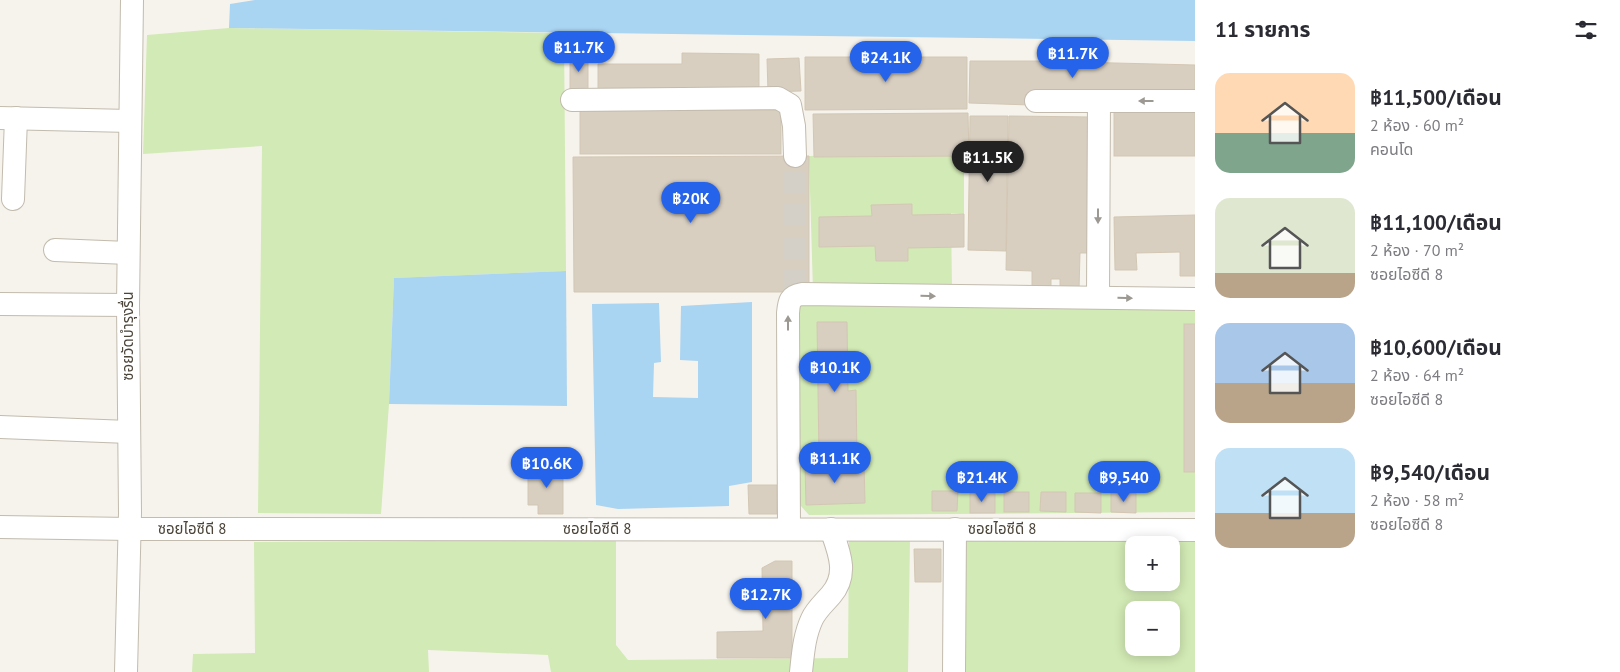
<!DOCTYPE html>
<html lang="th">
<head>
<meta charset="utf-8">
<style>
  :root { --surface:#fff; --page:#f2f2f3; --text:#2b2b33; --muted:#7c7c81; --accent:#2563eb }
  body { margin:0; font-family:"PT Sans","Noto Sans Thai",sans-serif; background:var(--page); color:var(--text); height:100vh; display:flex; flex-direction:column; font-size:19px; white-space:nowrap }
  * { box-sizing:border-box; margin:0 }
  p { font-size:16px; color:var(--muted) }
  .icon { flex:none; width:28px; height:28px; fill:none; stroke:currentColor; stroke-width:2; stroke-linecap:round; stroke-linejoin:round }
  .map { position:relative; flex:1; overflow:hidden }
  .drawer { display:flex; flex-direction:column; background:var(--surface); width:425px }
  .drawer>* { flex:none }
  .fabs { position:absolute; left:1125px; top:536px; display:grid; gap:10px }
  .fabs a { display:grid; place-items:center; width:55px; height:55px; border-radius:10px; background:var(--surface); box-shadow:0 2px 12px #0003; font-size:25px }
  .price { position:absolute; translate:-50% -42px; padding:0 11px; border-radius:18px; background:var(--accent); color:#fff; font-size:16px; line-height:32px; filter:drop-shadow(0 1px 2px #0008) }
  .price::after { content:''; position:absolute; left:50%; top:30px; width:15px; height:11px; margin-left:-8px; background:inherit; clip-path:polygon(0 0,100% 0,50% 100%) }
  .price.selected { background:#222; color:#fff }
  ul { padding:0; list-style:none }
  li { display:flex; align-items:center; gap:15px; height:125px; padding:0 20px }
  li span { display:grid; place-items:center; flex:none; width:140px; height:100px; border-radius:15px; color:#555 }
  li>.icon { margin-inline-start:auto }
  span .icon { width:60px; height:60px; fill:#fffc; stroke-width:1 }
  li b { font-size:21px }
  h2 { display:flex; justify-content:space-between; align-items:center; height:60px; padding:0 20px; font-size:21px }
  main { display:flex; flex:1; min-height:0 }
  .map>svg:first-child { display:block }
  .green { fill:#d2eab5; fill-rule:evenodd }
  .water { fill:#a9d4f2 }
  .building { fill:#d8cfc1; stroke:#d3c7b4 }
  .lines { fill:none; stroke-linecap:round; stroke-linejoin:round }
  .minor-tunnel { stroke:#d4d0c8; stroke-width:22; stroke-dasharray:22 11; stroke-linecap:butt }
  .minor-casing { stroke:#c2bbae; stroke-width:24 }
  .minor { stroke:#fff; stroke-width:22 }
  .oneway { fill:#9c9892 }
  .labels { text-anchor:middle; stroke-width:5; stroke-linejoin:round; paint-order:stroke }
  .street-label { font-size:15px; fill:#4b4439; stroke:#fff }
</style>
</head>
<body>
<main>
<div class="map">
<svg width="1195" height="672" viewBox="0 0 1195 672">
  <rect width="100%" height="100%" fill="#f6f3ec"/>
  <g class="green">
    <path d="M229,28L564,33L566,271L394,278L389,404L381,514L258,513L262,146L143,154L147,35Z"/>
    <path d="M964,152V214L951,213L952,289L813,291L809,156Z"/>
    <path d="M800,302L1195,307V512L809,515L800,505Z"/>
    <path d="M849,537L910,538L908,672H551L548,655L428,650L429,672H192L193,654L255,653L254,542L616,540V645L628,660L848,658Z"/>
    <path d="M963,537H1195V672H962ZM1134,545H1171V582H1134ZM1134,610H1171V648H1134Z"/>
  </g>
  <g class="water">
    <path d="M255,0H1195V41L229,28L230,4Z"/>
    <path d="M566,271L567,406L389,404L394,278Z"/>
    <path d="M752,302V482L729,486V506L618,509L596,505L592,304L659,303L661,362L654,363L653,397L698,398V361L680,360L681,306Z"/>
  </g>
  <g class="building">
    <rect x="570" y="51" width="18" height="45"/>
    <path d="M682,53L759,54V91L598,90V64H682Z"/>
    <path d="M805,57H967V109L805,110Z"/>
    <path d="M799,58L801,91L768,92L767,59Z"/>
    <path d="M970,61H1035L1195,65V95L1034,90L1030,105L969,103Z"/>
    <rect x="580" y="110" width="201" height="44"/>
    <rect x="1114" y="111" width="81" height="45"/>
    <path d="M968,113L969,156L814,157L813,114Z"/>
    <path d="M970,116H1008L1006,251L968,250Z"/>
    <path d="M1009,116L1091,117L1089,253H1080L1079,290H1060V279H1051V289H1032V271L1006,270Z"/>
    <path d="M809,156V292H574L573,157Z"/>
    <path d="M912,204V215L964,214V247L908,248V261H876L875,246L819,247V217L872,216L871,205Z"/>
    <path d="M1195,215V276H1180V252L1136,253L1137,270H1115L1114,217Z"/>
    <path d="M817,322H847L848,391L856,390L857,456L819,457Z"/>
    <rect x="1184" y="324" width="11" height="148"/>
    <path d="M864,463L865,503L806,505L805,465Z"/>
    <path d="M536,464H563V514H538V505H528V472H536Z"/>
    <path d="M748,485H777V514H749Z"/>
    <path d="M932,491H958L957,511H932Z"/>
    <rect x="1004" y="492" width="25" height="20"/>
    <path d="M1041,492H1066V512L1040,511Z"/>
    <rect x="970" y="493" width="25" height="20"/>
    <path d="M1075,493H1101V513L1075,512Z"/>
    <path d="M1111,493H1136V513L1111,512Z"/>
    <path d="M914,549H941V582H915Z"/>
    <path d="M775,561H792V658H717V632L763,631L762,568Z"/>
  </g>
  <g class="lines">
    <path class="minor-tunnel" d="M794,292L795,156"/>
    <defs>
      <g id="minor">
        <path d="M572,100L778,98L790,105L794,126L795,156"/>
        <path d="M1036,101H1099"/>
        <path d="M0,118L130,121"/>
        <path d="M13,199L16,118"/>
        <path d="M55,250L128,253"/>
        <path d="M1098,297L1099,101H1195"/>
        <path d="M0,304L128,305"/>
        <path d="M0,427L129,432"/>
        <path d="M0,527L130,529L1195,530"/>
        <path d="M789,529L788,313C789,301 790,296 802,294L1195,299"/>
        <path d="M126,672L130,513L128,305L132,0"/>
        <path d="M801,672C803,654 804,636 812,619C816,610 825,602 831,595C849,574 839,552 831,529"/>
        <path d="M954,672L955,529"/>
      </g>
    </defs>
    <use href="#minor" class="minor-casing"/>
    <use href="#minor" class="minor"/>
  </g>
  <defs><path id="oneway-solid" d="M-6-.8H1V-3.2L6.5 0L1 3.2V.8H-6Z" transform="scale(1.25)"/></defs>
  <g class="oneway">
    <use href="#oneway-solid" transform="translate(1146 101) rotate(-180)"/>
    <use href="#oneway-solid" transform="translate(1098 216) rotate(90)"/>
    <use href="#oneway-solid" transform="translate(928 296) rotate(1)"/>
    <use href="#oneway-solid" transform="translate(1125 298) rotate(1)"/>
    <use href="#oneway-solid" transform="translate(788 323) rotate(-90)"/>
  </g>
  <g class="labels">
    <g class="street-label">
      <text transform="translate(128 336) rotate(-90)" y="5">ซอยวัดบำรุงรื่น</text>
      <text x="192" y="534">ซอยไอซีดี 8</text>
      <text x="597" y="534">ซอยไอซีดี 8</text>
      <text x="1002" y="534">ซอยไอซีดี 8</text>
    </g>
  </g>
</svg>
<div class="fabs">
<a>+</a>
<a>−</a>
</div>
<b class="price" style="left:579px;top:73px">฿11.7K</b>
<b class="price" style="left:1073px;top:79px">฿11.7K</b>
<b class="price" style="left:886px;top:83px">฿24.1K</b>
<b class="price selected" style="left:988px;top:183px">฿11.5K</b>
<b class="price" style="left:691px;top:224px">฿20K</b>
<b class="price" style="left:835px;top:393px">฿10.1K</b>
<b class="price" style="left:835px;top:484px">฿11.1K</b>
<b class="price" style="left:547px;top:489px">฿10.6K</b>
<b class="price" style="left:982px;top:503px">฿21.4K</b>
<b class="price" style="left:1124px;top:503px">฿9,540</b>
<b class="price" style="left:766px;top:620px">฿12.7K</b>
</div>
<section class="drawer">
<h2>11 รายการ<svg class="icon" aria-label="filters" viewBox="0 0 24 24"><path d="M4 7h16M4 17h16"/><circle cx="9" cy="7" r="2"/><circle cx="15" cy="17" r="2"/></svg></h2>
<ul>
<li><span style="background:linear-gradient(#ffd9b3 60%,#7fa58c 0)"><svg class="icon" aria-label="home" viewBox="0 0 24 24"><path d="M3 11l9-7 9 7M6 9v11h12V9"/></svg></span><div><b>฿11,500/เดือน</b><p>2 ห้อง · 60 m²</p><p>คอนโด</p></div></li>
<li><span style="background:linear-gradient(#dfe7d0 75%,#b9a48a 0)"><svg class="icon" aria-label="home" viewBox="0 0 24 24"><path d="M3 11l9-7 9 7M6 9v11h12V9"/></svg></span><div><b>฿11,100/เดือน</b><p>2 ห้อง · 70 m²</p><p>ซอยไอซีดี 8</p></div></li>
<li><span style="background:linear-gradient(#a9c7e8 60%,#b9a48a 0)"><svg class="icon" aria-label="home" viewBox="0 0 24 24"><path d="M3 11l9-7 9 7M6 9v11h12V9"/></svg></span><div><b>฿10,600/เดือน</b><p>2 ห้อง · 64 m²</p><p>ซอยไอซีดี 8</p></div></li>
<li><span style="background:linear-gradient(#bfe0f5 65%,#b9a48a 0)"><svg class="icon" aria-label="home" viewBox="0 0 24 24"><path d="M3 11l9-7 9 7M6 9v11h12V9"/></svg></span><div><b>฿9,540/เดือน</b><p>2 ห้อง · 58 m²</p><p>ซอยไอซีดี 8</p></div></li>
</ul>
</section>
</main>
</body>
</html>
